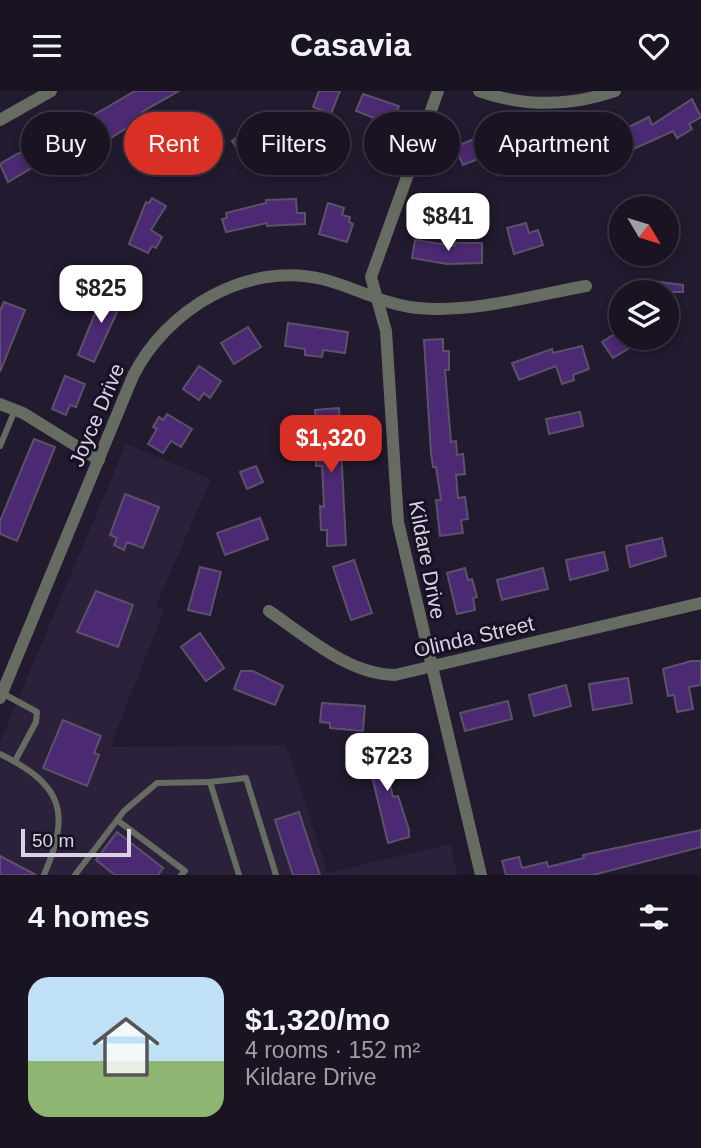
<!DOCTYPE html>
<html lang="en">
<head>
<meta charset="utf-8">
<style>
  :root { --surface:#1a1422; --page:#27212f; --text:#f1f3f6; --muted:#9f9ea5; --line:#383340; --accent:#d93025 }
  body { margin:0; font-family:Arial,sans-serif; background:var(--page); color:var(--text); height:100vh; display:flex; flex-direction:column; font-size:26px; white-space:nowrap }
  * { box-sizing:border-box; margin:0 }
  p { font-size:23px; color:var(--muted) }
  .icon { flex:none; width:38px; height:38px; fill:none; stroke:currentColor; stroke-width:2; stroke-linecap:round; stroke-linejoin:round }
  .map { position:relative; height:784px; overflow:hidden }
  .sheet { display:flex; flex-direction:column; background:var(--surface); flex:1 }
  .sheet>* { flex:none }
  .guide { position:absolute; left:21px; top:21px; width:660px; height:63px; display:flex; gap:14px }
  .needle { width:46px; rotate:128deg }
  .buttons { position:absolute; left:609px; top:105px; display:grid; gap:14px }
  .buttons a { display:grid; place-items:center; width:70px; height:70px; border-radius:50%; background:var(--surface); box-shadow:0 4px 10px #0003,0 0 0 2px var(--line); font-size:35px }
  .scale { position:absolute; left:21px; bottom:18px; width:110px; box-sizing:border-box; padding-left:7px; border:4px solid #d8d3e1; border-top:0; font-size:19px; line-height:24px; white-space:nowrap; color:#d8d3e1; -webkit-text-stroke:5px #181024; paint-order:stroke }
  .price { position:absolute; translate:-50% -60px; padding:0 16px; border-radius:14px; background:#fff; color:#222; font-size:23px; line-height:46px; filter:drop-shadow(0 2px 4px #0008) }
  .price::after { content:''; position:absolute; left:50%; top:42px; width:21px; height:16px; margin-left:-10px; background:inherit; clip-path:polygon(0 0,100% 0,50% 100%) }
  .price.current { background:var(--accent); color:#fff }
  ul { padding:0; list-style:none }
  li { display:flex; align-items:center; gap:21px; height:175px; padding:0 28px }
  li+li { border-top:2px solid var(--line) }
  li span { display:grid; place-items:center; flex:none; width:196px; height:140px; border-radius:21px; color:#555 }
  li>.icon { margin-inline-start:auto }
  span .icon { width:84px; height:84px; fill:#fffc; stroke-width:1 }
  li b { font-size:30px }
  h2 { display:flex; justify-content:space-between; align-items:center; height:84px; padding:0 28px; font-size:30px }
  .tag { padding:0 24px; border-radius:32px; background:var(--surface); box-shadow:0 4px 10px #0003,0 0 0 2px var(--line); font-size:24px; line-height:63px }
  .tag.current { background:var(--accent); color:#fff }
  header { display:flex; justify-content:space-between; align-items:center; height:91px; padding:0 28px; background:var(--surface); font-size:32px; font-weight:600 }
  .map>svg:first-child { display:block }
  .built { fill:#2c213a }
  .building { fill:#4b2973; stroke:#5b526a; stroke-width:2 }
  .lines { fill:none; stroke-linecap:round; stroke-linejoin:round }
  .service { stroke:#666c62; stroke-width:6 }
  .minor { stroke:#666c62; stroke-width:12 }
  .labels { text-anchor:middle; stroke-width:6; stroke-linejoin:round; paint-order:stroke }
  .street-label { font-size:21px; fill:#d8d3e1; stroke:#181024 }
</style>
</head>
<body>
<header><svg class="icon" aria-label="menu" viewBox="0 0 24 24"><path d="M4 6h16M4 12h16M4 18h16"/></svg>Casavia<svg class="icon" aria-label="heart" viewBox="0 0 24 24"><path d="M12 20l-8-8c-3-5 5-10 8-4 3-6 11-1 8 4z"/></svg></header>
<div class="map">
<svg width="701" height="784" viewBox="0 0 701 784">
  <rect width="100%" height="100%" fill="#221a2e"/>
  <path class="built" d="M126,353L211,388L156,515L164,519L110,656L286,654L328,782L450,753L458,784H0V651Z"/>
  <g class="building">
    <path d="M135,0H179L142,21L144,26L109,48L105,41L77,56L84,67L71,74L65,62L51,71L49,67L8,91L0,73L17,63L23,61L25,64Z"/>
    <path d="M319,0H340L331,23L313,16Z"/>
    <path d="M363,3L399,15L392,34L356,20Z"/>
    <path d="M692,8L701,26L689,33L692,38L677,47L673,40L627,61L569,71L566,52L582,49L581,45L601,41L602,49L649,26L652,34Z"/>
    <path d="M242,43L252,57L242,64L232,50Z"/>
    <path d="M485,43L493,62L463,74L455,56Z"/>
    <path d="M319,46L333,50L329,62L315,57Z"/>
    <path d="M518,50L550,52L548,71L516,69Z"/>
    <path d="M152,107L166,115L151,139L162,146L156,157L152,155L148,162L129,153L146,111L149,112Z"/>
    <path d="M296,108L297,122H305V133L267,135V132L226,141L222,128L227,127L226,122L266,112V109Z"/>
    <path d="M328,112L344,117L342,124L350,126L349,131L353,133L347,151L319,143Z"/>
    <path d="M526,132L529,142L538,139L543,154L514,163L507,137Z"/>
    <path d="M415,149L455,155V152H482V172L447,173L412,167Z"/>
    <path d="M644,189L683,194V201H653Z"/>
    <path d="M105,198L124,206L94,271L78,264Z"/>
    <path d="M4,211L25,219L0,281V220Z"/>
    <path d="M288,232L348,241L345,262L323,259L322,266L305,264V258L285,255Z"/>
    <path d="M248,236L261,256L234,273L221,252Z"/>
    <path d="M621,239V247H646L613,267L602,251Z"/>
    <path d="M443,248V260H449V279H445L451,351L456,350L457,364L463,363L465,383L456,384L458,407L465,406L468,428L461,429L463,442L440,445L436,409H441L436,376H433L431,362L424,249Z"/>
    <path d="M582,255L589,278L573,284L574,289L562,293L556,275L519,289L512,272L552,258L553,262Z"/>
    <path d="M199,275L221,290L210,307L204,302L199,309L183,298Z"/>
    <path d="M65,285L85,293L76,316L70,314L66,324L52,318Z"/>
    <path d="M339,317L346,454L327,455V439H321L320,415L324,416L322,375H316L315,364H319L315,319Z"/>
    <path d="M580,321L583,335L549,343L546,328Z"/>
    <path d="M167,323L192,338L181,356L171,350L163,362L148,353L157,338L153,336L159,326L163,329Z"/>
    <path d="M34,348L55,356L17,450L0,443V430Z"/>
    <path d="M256,375L263,391L247,398L240,381Z"/>
    <path d="M125,403L159,416L143,457L127,451L124,459L114,454L117,447L110,444Z"/>
    <path d="M260,427L268,448L225,464L217,442Z"/>
    <path d="M662,447L666,465L630,476L626,455Z"/>
    <path d="M604,461L608,479L570,489L566,469Z"/>
    <path d="M354,469L372,522L351,529L333,476Z"/>
    <path d="M200,476L221,481L210,524L188,519Z"/>
    <path d="M465,477L468,489L472,488L477,506L473,507L475,519L457,523L447,482Z"/>
    <path d="M543,477L548,498L502,509L497,489Z"/>
    <path d="M96,500L133,514L118,556L77,541Z"/>
    <path d="M200,542L224,577L206,590L181,556Z"/>
    <path d="M691,570H701V594L689,596L693,618L677,621L674,604L668,605L663,578Z"/>
    <path d="M241,580H253L283,595L275,614L234,598Z"/>
    <path d="M628,587L632,612L593,619L589,593Z"/>
    <path d="M566,594L571,615L534,625L529,604Z"/>
    <path d="M508,610L512,628L465,640L460,622Z"/>
    <path d="M322,612L365,615L363,640L330,637V632L320,631Z"/>
    <path d="M63,629L101,645L94,662L99,664L87,695L43,677Z"/>
    <path d="M388,651L393,672V680L387,681L393,706L398,705L409,739V746L388,752L365,656Z"/>
    <path d="M299,721L312,761L320,784H293L281,748L275,729Z"/>
    <path d="M701,739V756L593,784H506L502,770L519,766L522,777L547,771L548,776L584,767L583,764Z"/>
    <path d="M117,741L163,777L158,784H115L96,769Z"/>
    <path d="M0,765L36,784H0Z"/>
  </g>
  <g class="lines">
    <g class="service">
      <path d="M0,355L15,319"/>
      <path d="M2,602L37,621L36,631L15,670"/>
      <path d="M0,663C63,694 71,721 44,784"/>
      <path d="M117,729L185,780L181,784"/>
      <path d="M75,784L124,720L157,692L210,691"/>
      <path d="M239,784L210,691L246,687L276,784"/>
    </g>
    <g class="minor">
      <path d="M438,0L371,186L386,240L398,431L481,784"/>
      <path d="M479,0C524,16 571,15 615,0"/>
      <path d="M0,29L51,0"/>
      <path d="M0,313L23,322L99,369"/>
      <path d="M269,520C306,545 349,584 395,584L701,512"/>
      <path d="M0,607L133,285C166,219 246,170 322,188C355,196 384,214 418,217C474,222 531,205 586,195"/>
    </g>
  </g>
  <g class="labels">
    <g class="street-label">
      <text transform="translate(97 324) rotate(-67)" y="7">Joyce Drive</text>
      <text transform="translate(427 469) rotate(79)" y="7">Kildare Drive</text>
      <text transform="translate(474 546) rotate(-13)" y="7">Olinda Street</text>
    </g>
  </g>
</svg>
<div class="buttons">
<a><svg class="needle" viewBox="-14 -14 28 28"><path d="M0-13l5 13h-10z" fill="#e53935"/><path d="M0 13l5-13h-10z" fill="#9f9ea5"/></svg></a>
<a><svg class="icon" aria-label="layers" viewBox="0 0 24 24"><path d="M12 4l9 5-9 5-9-5zM3 14l9 5 9-5"/></svg></a>
</div>
<div class="scale">50 m</div>
<b class="price" style="left:448px;top:162px">$841</b>
<b class="price" style="left:101px;top:234px">$825</b>
<b class="price current" style="left:331px;top:384px">$1,320</b>
<b class="price" style="left:387px;top:702px">$723</b>
<div class="guide">
<a class="tag">Buy</a>
<a class="tag current">Rent</a>
<a class="tag">Filters</a>
<a class="tag">New</a>
<a class="tag">Apartment</a>
</div>
</div>
<section class="sheet">
<h2>4 homes<svg class="icon" aria-label="filters" viewBox="0 0 24 24"><path d="M4 7h16M4 17h16"/><circle cx="9" cy="7" r="2"/><circle cx="15" cy="17" r="2"/></svg></h2>
<ul>
<li><span style="background:linear-gradient(#bfe0f5 60%,#8fb573 0)"><svg class="icon" aria-label="home" viewBox="0 0 24 24"><path d="M3 11l9-7 9 7M6 9v11h12V9"/></svg></span><div><b>$1,320/mo</b><p>4 rooms · 152 m²</p><p>Kildare Drive</p></div></li>
</ul>
</section>
</body>
</html>
